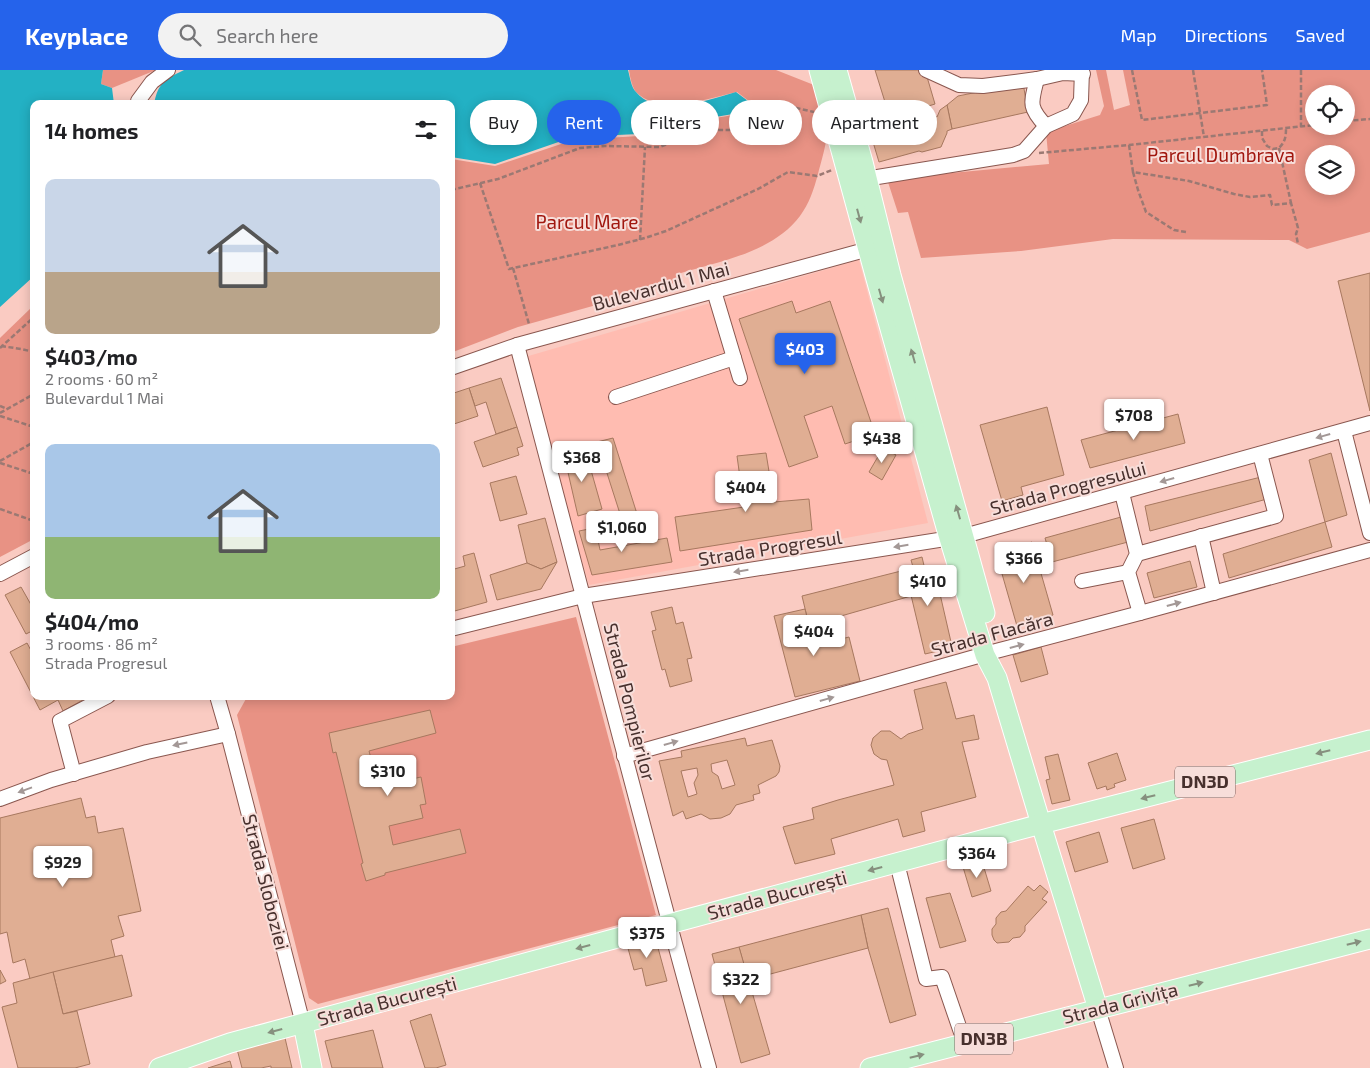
<!DOCTYPE html>
<html lang="en">
<head>
<meta charset="utf-8">
<style>
  :root { --surface:#fff; --page:#f2f2f2; --text:#202124; --muted:#757577; --accent:#2563eb }
  body { margin:0; font-family:"Exo 2",sans-serif; background:var(--page); color:var(--text); height:100vh; display:flex; flex-direction:column; font-size:19px; white-space:nowrap }
  * { box-sizing:border-box; margin:0 }
  p { font-size:16px; color:var(--muted) }
  .icon { flex:none; width:28px; height:28px; fill:none; stroke:currentColor; stroke-width:2; stroke-linecap:round; stroke-linejoin:round }
  .map { position:relative; flex:1; overflow:hidden }
  .side { position:absolute; left:30px; top:30px; width:425px; height:600px; display:flex; flex-direction:column; background:var(--surface); border-radius:10px; box-shadow:0 2px 12px #0003 }
  .side>* { flex:none }
  .hud { position:absolute; left:470px; top:30px; width:475px; height:45px; display:flex; gap:10px }
  .fabs { position:absolute; left:1305px; top:15px; display:grid; gap:10px }
  .fabs a { display:grid; place-items:center; width:50px; height:50px; border-radius:50%; background:var(--surface); box-shadow:0 2px 12px #0003; font-size:25px }
  .price { position:absolute; translate:-50% -42px; padding:0 11px; border-radius:5px; background:#fff; color:#222; font-size:16px; line-height:32px; filter:drop-shadow(0 1px 2px #0008) }
  .price::after { content:''; position:absolute; left:50%; top:30px; width:15px; height:11px; margin-left:-8px; background:inherit; clip-path:polygon(0 0,100% 0,50% 100%) }
  .price.current { background:var(--accent); color:#fff }
  ul { padding:0; list-style:none }
  li { display:grid; align-content:center; gap:10px; height:265px; padding:0 15px }
  li span { display:grid; place-items:center; height:155px; border-radius:10px; color:#555 }
  li>.icon { margin-inline-start:auto }
  span .icon { width:90px; height:90px; fill:#fffc; stroke-width:1 }
  li b { font-size:21px }
  h2 { display:flex; justify-content:space-between; align-items:center; height:60px; padding:0 15px; font-size:21px }
  .pill { padding:0 18px; border-radius:22px; background:var(--surface); box-shadow:0 2px 12px #0003; font-size:18px; line-height:45px }
  .pill.current { background:var(--accent); color:#fff }
  header { display:flex; align-items:center; gap:30px; box-sizing:border-box; height:70px; padding:0 25px; background:var(--accent); color:#fff }
  header strong { font-size:24px }
  nav { display:flex; gap:28px; margin-inline-start:auto; font-size:18px }
  .search { width:350px; height:45px; background:var(--page); display:flex; align-items:center; gap:12px; box-sizing:border-box; padding:0 18px; border-radius:28px; color:var(--muted); font-size:19px }
  .map>svg:first-child { display:block }
  .built { fill:#ffbcb1 }
  .green { fill:#e89284; fill-rule:evenodd }
  .water { fill:#23b1c4 }
  .building { fill:#e0ae93; stroke:#a7785f; fill-rule:evenodd }
  .lines { fill:none; stroke-linecap:round; stroke-linejoin:round }
  .minor-casing { stroke:#8a574f; stroke-width:16 }
  .major-casing { stroke:#fff; stroke-width:21 }
  .path { stroke:#9b7973; stroke-width:2.5; stroke-dasharray:5 2.5; stroke-linecap:butt }
  .minor { stroke:#fff; stroke-width:14 }
  .major { stroke:#c6f1ce; stroke-width:19 }
  .oneway { fill:#86907e }
  .oneway2 { fill:#a39896 }
  .labels { text-anchor:middle; stroke-width:4; stroke-linejoin:round; paint-order:stroke }
  .shield { fill:#f7deda; stroke:#7c6461; stroke-width:1 }
  .shield-label { font-size:18px; font-weight:bold; fill:#47302d }
  .park-label { font-size:19px; fill:#a1170f; stroke:#f7deda }
  .street-label { font-size:19px; fill:#47302d; stroke:#f7deda }
</style>
</head>
<body>
<header>
<strong>Keyplace</strong>
<div class="search"><svg class="icon" aria-label="search" viewBox="0 0 24 24"><circle cx="10" cy="10" r="6"/><path d="M15 15l6 6"/></svg>Search here</div>
<nav><a>Map</a><a>Directions</a><a>Saved</a></nav>
</header>
<div class="map">
<svg width="1370" height="998" viewBox="0 0 1370 998">
  <rect width="100%" height="100%" fill="#facbc2"/>
  <path class="built" d="M859,190L928,453L589,515L525,287Z"/>
  <g class="green">
    <path d="M103,0H156L112,18L101,14Z"/>
    <path d="M629,0H776L814,15C818,28 825,46 827,59C828,70 821,92 818,104C814,119 809,134 800,146C773,182 721,191 681,203L678,212L518,257L453,282L451,279V184L455,175L451,166V89L495,96L573,70L639,66L686,53L733,45L753,44L757,37L737,22C710,28 659,46 636,22C632,17 630,7 629,0Z"/>
    <path d="M1096,0H1106L1114,40L1130,35L1123,0H1370V162L1307,179L1289,170L1113,169L1021,181L921,188L908,142L898,143L887,109L1049,94L1046,62L1100,45L1104,36ZM1314,24H1346V56H1314ZM1314,84H1346V116H1314Z"/>
    <path d="M34,235V469L0,487V268Z"/>
    <path d="M576,547L656,845L318,934L309,928L237,645L247,627L451,626V577Z"/>
  </g>
  <g class="water">
    <path d="M0,0H103L101,14L112,18L114,34H34V206L0,237Z"/>
    <path d="M184,0H628C630,7 631,17 636,22C658,49 708,30 736,22L756,37L753,43L733,44L686,52L639,64L573,67L495,94L451,87V34H154C158,13 165,9 184,0Z"/>
  </g>
  <g class="building">
    <path d="M875,0H925L935,34L890,48Z"/>
    <path d="M1023,13L1028,42L952,59L947,35L958,26Z"/>
    <path d="M947,35L952,59L947,61V63L941,77L922,82L919,81L879,92L870,62L930,44L937,47L940,40Z"/>
    <path d="M1370,203V341L1338,211Z"/>
    <path d="M792,231L796,243L830,231L875,364L845,374L832,336L804,346L818,387L789,397L739,249Z"/>
    <path d="M501,308L517,357L496,364L486,332L475,336L469,318Z"/>
    <path d="M469,318L478,346L451,355V324Z"/>
    <path d="M1047,337L1064,405L1021,417L1023,425L1002,431L980,355Z"/>
    <path d="M1178,344L1185,373L1090,398L1081,370Z"/>
    <path d="M517,357L523,376L517,378L519,385L483,397L474,372Z"/>
    <path d="M613,368L638,447L643,445L646,460L618,466L616,452L622,450L597,372Z"/>
    <path d="M883,378L896,385L882,410L869,402Z"/>
    <path d="M585,379L602,439L578,446L564,385Z"/>
    <path d="M766,383L774,432L809,429L812,460L680,481L675,447L744,437L737,386Z"/>
    <path d="M1331,383L1347,445L1325,452L1309,390Z"/>
    <path d="M516,406L527,444L500,451L490,413Z"/>
    <path d="M1261,407L1267,429L1150,461L1145,436Z"/>
    <path d="M1121,447L1128,472L1052,492L1045,468Z"/>
    <path d="M545,448L557,492L541,499L527,493L518,455Z"/>
    <path d="M1325,452L1332,477L1229,508L1223,484Z"/>
    <path d="M609,455L613,467L598,470L600,480L667,468L672,492L592,505L579,461Z"/>
    <path d="M1032,472L1053,545L1017,556L996,483Z"/>
    <path d="M474,483L487,532L451,542V513H453L451,500L465,496L463,486Z"/>
    <path d="M922,487L926,504L935,502L951,572L936,576L938,581L925,584L905,500L913,497L911,490Z"/>
    <path d="M1190,491L1197,517L1154,528L1147,503Z"/>
    <path d="M557,492L541,519L497,530L490,505L527,493L541,499Z"/>
    <path d="M905,500L911,526L834,548L840,569L814,576L802,526Z"/>
    <path d="M21,517L34,540V553H32L34,560L26,564L5,525Z"/>
    <path d="M672,537L676,554L683,552L692,588L687,589L692,611L670,617L665,599L662,600L652,561L656,560L651,542Z"/>
    <path d="M805,539L814,576L849,567L860,611L795,627L774,546Z"/>
    <path d="M27,573L34,586V626H90L63,641L58,630L40,640L10,582Z"/>
    <path d="M1041,577L1048,604L1021,612L1013,585Z"/>
    <path d="M946,612L956,649L974,645L979,669L962,672L976,727L921,742L925,761L903,767L898,749L831,769L835,784L795,794L783,757L814,749L812,738L838,730L894,715L887,690L881,689L874,684L871,675L873,668L881,661H890L901,669L908,664L923,659L914,620Z"/>
    <path d="M430,640L436,663L369,681L375,703L409,695L412,709L421,707L426,734L420,735L423,748L389,756L393,775L460,759L466,783L385,803V805L366,811L361,794L363,793L336,682L333,683L329,663Z"/>
    <path d="M745,668L747,676L772,670L780,696L779,702L776,706L758,715L760,723L753,725L754,730L736,735L730,744L721,748L710,749L701,744L686,749L683,741L673,746L659,691L682,687L681,681ZM727,690L735,715L722,719L718,706L712,702L711,694ZM697,698L698,705L694,713L697,724L688,727L681,701Z"/>
    <path d="M1117,683L1126,710L1114,714L1115,717L1107,720L1106,716L1097,719L1088,693Z"/>
    <path d="M1058,684L1070,730L1052,734L1046,710L1050,709L1045,687Z"/>
    <path d="M81,728L86,748L95,746L98,763L123,758L141,841L118,846L124,866L111,870L115,887L30,909L25,889L13,893L7,862L0,864V748Z"/>
    <path d="M1154,749L1165,789L1133,799L1121,758Z"/>
    <path d="M1099,762L1108,792L1075,802L1066,772Z"/>
    <path d="M982,791L991,821L972,827L963,797Z"/>
    <path d="M1040,815L1048,822L1042,829L1047,832L1025,856V861L1020,867L1013,868L1009,872L997,873L994,870L992,865V859L996,854V848L1001,842L1006,841L1028,816L1034,821Z"/>
    <path d="M950,823L966,871L940,878L926,828Z"/>
    <path d="M888,838L916,945L890,953L868,878L861,845Z"/>
    <path d="M861,845L868,878L748,910L739,877Z"/>
    <path d="M654,863L667,911L646,916L642,898L634,900L626,871Z"/>
    <path d="M739,877L770,984L741,993L712,884Z"/>
    <path d="M122,885L132,926L63,944L53,902Z"/>
    <path d="M0,900L6,911L0,914Z"/>
    <path d="M53,902L63,944L77,941L90,994L75,998H18L2,937L17,933L13,913Z"/>
    <path d="M431,944L446,995L436,998H425L410,951Z"/>
    <path d="M373,960L383,998H332L325,971Z"/>
    <path d="M285,968L292,998H271V996L261,998H242L237,979Z"/>
    <path d="M230,991L232,998H208Z"/>
  </g>
  <g class="lines">
    <defs>
      <g id="minor">
        <path d="M926,0L959,15L983,16L1037,9L1063,3L1083,4"/>
        <path d="M1037,9C1031,33 1028,37 1046,56"/>
        <path d="M138,34V31L152,12L168,0"/>
        <path d="M859,110L1013,85L1024,81L1046,56L1073,44L1081,30L1082,0"/>
        <path d="M714,221L740,308"/>
        <path d="M517,275C581,516 642,758 709,998"/>
        <path d="M451,298L517,275L876,177"/>
        <path d="M616,327L734,288"/>
        <path d="M1344,361L1370,463"/>
        <path d="M1122,423L1137,484L1128,502L1140,543"/>
        <path d="M1201,466L1214,523"/>
        <path d="M1137,484L1276,446L1260,384"/>
        <path d="M0,504L34,486"/>
        <path d="M1082,511L1128,502"/>
        <path d="M451,559L583,526L964,466L1370,353"/>
        <path d="M217,626L228,664L303,954"/>
        <path d="M624,686L996,581L1140,543L1370,480"/>
        <path d="M74,704L60,651L108,626"/>
        <path d="M0,729L51,710L147,682L228,664"/>
        <path d="M897,793L926,909L942,907L965,974"/>
        <path d="M1098,939L1116,998"/>
      </g>
      <g id="major">
        <path d="M819,0L876,209L949,468L985,585L997,608L1041,754L1098,939"/>
        <path d="M837,0L863,92L891,205L985,543"/>
        <path d="M303,954L312,998"/>
        <path d="M159,998L230,973L669,854L1041,754L1370,670"/>
        <path d="M870,998L1370,869"/>
      </g>
    </defs>
    <use href="#minor" class="minor-casing"/>
    <use href="#major" class="major-casing"/>
    <g class="path">
      <path d="M1132,0L1142,50L1267,35L1262,0"/>
      <path d="M1193,0L1204,67"/>
      <path d="M1301,0V57"/>
      <path d="M1346,51L1370,49"/>
      <path d="M1262,61V68L1267,76L1273,79L1279,78C1285,72 1286,67 1286,58"/>
      <path d="M1129,75L1133,102L1189,111L1234,124L1250,127L1270,125L1272,135L1291,133L1298,158L1296,164L1298,174"/>
      <path d="M1279,78L1291,133"/>
      <path d="M1039,83L1129,75L1314,55"/>
      <path d="M1133,102L1138,120L1146,142L1174,160L1186,162"/>
      <path d="M480,113L509,199L618,175L645,168L666,161L758,119L788,102L817,106L832,100"/>
      <path d="M451,120L498,109L580,78L605,76L660,77L701,60H730L756,56L792,37L814,42"/>
      <path d="M640,170L645,77"/>
      <path d="M513,198L529,254"/>
      <path d="M1,276L21,279L34,282"/>
      <path d="M0,278L34,247"/>
      <path d="M0,336L7,339"/>
      <path d="M0,343L34,324"/>
      <path d="M0,346L34,357"/>
      <path d="M0,391L34,372"/>
      <path d="M0,393L34,404"/>
      <path d="M0,439L34,451"/>
    </g>
    <use href="#minor" class="minor"/>
    <use href="#major" class="major"/>
  </g>
  <defs><path id="oneway-solid" d="M-6-.8H1V-3.2L6.5 0L1 3.2V.8H-6Z" transform="scale(1.25)"/></defs>
  <g class="oneway">
    <use href="#oneway-solid" transform="translate(859 146) rotate(75)"/>
    <use href="#oneway-solid" transform="translate(881 226) rotate(74)"/>
    <use href="#oneway-solid" transform="translate(913 286) rotate(-106)"/>
    <use href="#oneway-solid" transform="translate(958 442) rotate(-106)"/>
    <use href="#oneway-solid" transform="translate(1323 682) rotate(166)"/>
    <use href="#oneway-solid" transform="translate(1148 727) rotate(166)"/>
    <use href="#oneway-solid" transform="translate(875 799) rotate(165)"/>
    <use href="#oneway-solid" transform="translate(1354 873) rotate(-14)"/>
    <use href="#oneway-solid" transform="translate(583 877) rotate(165)"/>
    <use href="#oneway-solid" transform="translate(1196 914) rotate(-14)"/>
    <use href="#oneway-solid" transform="translate(275 961) rotate(165)"/>
    <use href="#oneway-solid" transform="translate(917 986) rotate(-14)"/>
  </g>
  <g class="oneway2">
    <use href="#oneway-solid" transform="translate(1323 366) rotate(164)"/>
    <use href="#oneway-solid" transform="translate(1167 410) rotate(164)"/>
    <use href="#oneway-solid" transform="translate(901 476) rotate(171)"/>
    <use href="#oneway-solid" transform="translate(741 501) rotate(171)"/>
    <use href="#oneway-solid" transform="translate(1174 534) rotate(-15)"/>
    <use href="#oneway-solid" transform="translate(1017 576) rotate(-15)"/>
    <use href="#oneway-solid" transform="translate(827 629) rotate(-16)"/>
    <use href="#oneway-solid" transform="translate(671 673) rotate(-16)"/>
    <use href="#oneway-solid" transform="translate(180 674) rotate(168)"/>
    <use href="#oneway-solid" transform="translate(25 720) rotate(160)"/>
  </g>
  <g class="labels">
    <g class="shield">
      <rect x="1175" y="696.5" width="60" height="31" rx="4"/>
      <rect x="955" y="953.5" width="58" height="31" rx="4"/>
    </g>
    <g class="shield-label">
      <text x="1205" y="718">DN3D</text>
      <text x="984" y="975">DN3B</text>
    </g>
    <g class="park-label">
      <text x="1221" y="92">Parcul Dumbrava</text>
      <text x="587" y="159">Parcul Mare</text>
    </g>
    <g class="street-label">
      <text transform="translate(661 216) rotate(-15)" y="7">Bulevardul 1 Mai</text>
      <text transform="translate(1068 418) rotate(-15)" y="7">Strada Progresului</text>
      <text transform="translate(770 478) rotate(-9)" y="7">Strada Progresul</text>
      <text transform="translate(992 564) rotate(-15)" y="7">Strada Flacăra</text>
      <text transform="translate(630 632) rotate(76)" y="7">Strada Pompierilor</text>
      <text transform="translate(266 812) rotate(76)" y="7">Strada Sloboziei</text>
      <text transform="translate(777 825) rotate(-15)" y="7">Strada București</text>
      <text transform="translate(387 931) rotate(-15)" y="7">Strada București</text>
      <text transform="translate(1120 933) rotate(-14)" y="7">Strada Grivița</text>
    </g>
  </g>
</svg>
<div class="fabs">
<a><svg class="icon" aria-label="locate" viewBox="0 0 24 24"><circle cx="12" cy="12" r="6"/><path d="M12 2v4M12 18v4M2 12h4M18 12h4"/></svg></a>
<a><svg class="icon" aria-label="layers" viewBox="0 0 24 24"><path d="M12 4l9 5-9 5-9-5zM3 14l9 5 9-5"/></svg></a>
</div>
<b class="price current" style="left:805px;top:305px">$403</b>
<b class="price" style="left:1134px;top:371px">$708</b>
<b class="price" style="left:882px;top:394px">$438</b>
<b class="price" style="left:582px;top:413px">$368</b>
<b class="price" style="left:746px;top:443px">$404</b>
<b class="price" style="left:622px;top:483px">$1,060</b>
<b class="price" style="left:1024px;top:514px">$366</b>
<b class="price" style="left:928px;top:537px">$410</b>
<b class="price" style="left:814px;top:587px">$404</b>
<b class="price" style="left:388px;top:727px">$310</b>
<b class="price" style="left:977px;top:809px">$364</b>
<b class="price" style="left:63px;top:818px">$929</b>
<b class="price" style="left:647px;top:889px">$375</b>
<b class="price" style="left:741px;top:935px">$322</b>
<div class="hud">
<a class="pill">Buy</a>
<a class="pill current">Rent</a>
<a class="pill">Filters</a>
<a class="pill">New</a>
<a class="pill">Apartment</a>
</div>
<section class="side">
<h2>14 homes<svg class="icon" aria-label="filters" viewBox="0 0 24 24"><path d="M4 7h16M4 17h16"/><circle cx="9" cy="7" r="2"/><circle cx="15" cy="17" r="2"/></svg></h2>
<ul>
<li><span style="background:linear-gradient(#c9d6e8 60%,#b9a48a 0)"><svg class="icon" aria-label="home" viewBox="0 0 24 24"><path d="M3 11l9-7 9 7M6 9v11h12V9"/></svg></span><div><b>$403/mo</b><p>2 rooms · 60 m²</p><p>Bulevardul 1 Mai</p></div></li>
<li><span style="background:linear-gradient(#a9c7e8 60%,#8fb573 0)"><svg class="icon" aria-label="home" viewBox="0 0 24 24"><path d="M3 11l9-7 9 7M6 9v11h12V9"/></svg></span><div><b>$404/mo</b><p>3 rooms · 86 m²</p><p>Strada Progresul</p></div></li>
</ul>
</section>
</div>
</body>
</html>
